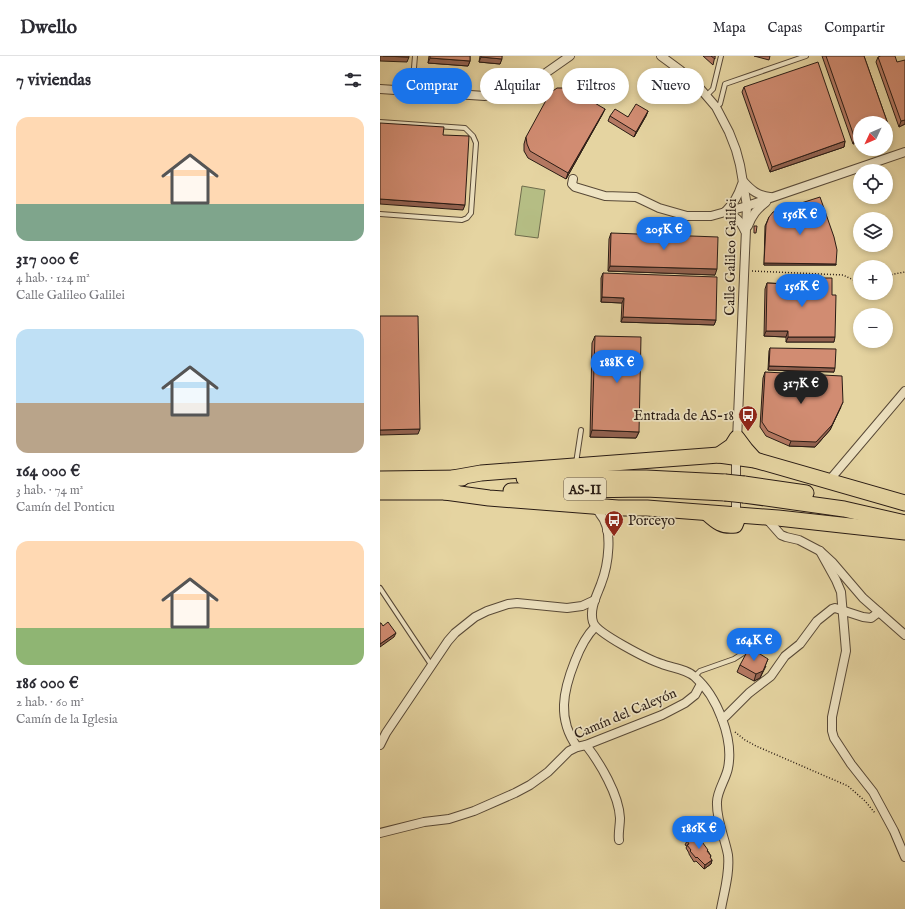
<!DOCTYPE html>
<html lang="es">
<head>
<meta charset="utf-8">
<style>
  :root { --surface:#fff; --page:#f2f2f3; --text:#2b2b33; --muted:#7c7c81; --line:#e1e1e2; --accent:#1a73e8 }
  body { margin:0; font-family:"IM FELL English",serif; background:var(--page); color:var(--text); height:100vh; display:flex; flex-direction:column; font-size:15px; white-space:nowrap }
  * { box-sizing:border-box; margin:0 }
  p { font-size:13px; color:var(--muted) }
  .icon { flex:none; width:22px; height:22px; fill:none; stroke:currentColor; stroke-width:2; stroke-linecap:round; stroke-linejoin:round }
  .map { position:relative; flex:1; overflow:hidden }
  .details { display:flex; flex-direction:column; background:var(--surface); width:380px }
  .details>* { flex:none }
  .guide { position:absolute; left:12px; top:12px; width:380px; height:36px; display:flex; gap:8px }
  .needle { width:26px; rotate:226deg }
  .fabs { position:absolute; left:473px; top:60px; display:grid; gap:8px }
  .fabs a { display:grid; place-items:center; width:40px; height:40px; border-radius:50%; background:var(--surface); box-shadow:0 2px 6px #0003; font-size:20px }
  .price { position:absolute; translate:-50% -34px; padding:0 9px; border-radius:14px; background:var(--accent); color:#fff; font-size:13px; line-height:26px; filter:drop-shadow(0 1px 2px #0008) }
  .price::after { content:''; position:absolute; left:50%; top:24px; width:12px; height:9px; margin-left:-6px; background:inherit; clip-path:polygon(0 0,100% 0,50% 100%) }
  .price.current { background:#222; color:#fff }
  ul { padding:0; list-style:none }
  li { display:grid; align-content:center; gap:8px; height:212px; padding:0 16px }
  li span { display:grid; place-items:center; height:124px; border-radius:12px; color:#555 }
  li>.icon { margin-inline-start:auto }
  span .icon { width:72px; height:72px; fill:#fffc; stroke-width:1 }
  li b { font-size:17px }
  h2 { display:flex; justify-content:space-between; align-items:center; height:48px; padding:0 16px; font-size:17px }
  .pill { padding:0 14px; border-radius:18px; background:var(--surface); box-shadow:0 2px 6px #0003; font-size:14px; line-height:36px }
  .pill.current { background:var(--accent); color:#fff }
  header { display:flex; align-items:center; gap:24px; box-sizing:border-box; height:56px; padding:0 20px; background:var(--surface); border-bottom:1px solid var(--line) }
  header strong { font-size:19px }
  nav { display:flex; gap:22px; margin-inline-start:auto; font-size:14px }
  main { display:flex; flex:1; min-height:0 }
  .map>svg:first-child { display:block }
  .green { fill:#b5bd84; stroke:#6f6c4c }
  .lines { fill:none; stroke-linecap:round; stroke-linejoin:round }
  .lane-casing { stroke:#584937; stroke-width:6 }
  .street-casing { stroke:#584937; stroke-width:10 }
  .highway-casing { stroke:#291b14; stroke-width:17 }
  .path { stroke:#291b14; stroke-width:1.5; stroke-dasharray:1 2; stroke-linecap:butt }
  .lane { stroke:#eee3c2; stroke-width:4 }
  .street { stroke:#eee3c2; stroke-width:8 }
  .highway { stroke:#e5d4a1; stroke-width:15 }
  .highway-bridge-casing { stroke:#291b14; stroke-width:17; stroke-linecap:butt }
  .highway-bridge { stroke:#e5d4a1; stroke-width:15 }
  .wall { fill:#b47862; stroke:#291b14 }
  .shaded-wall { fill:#926250; stroke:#291b14 }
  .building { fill:#d18c72; stroke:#291b14 }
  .labels { text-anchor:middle; stroke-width:3.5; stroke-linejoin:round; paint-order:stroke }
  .shield { fill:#eee3c2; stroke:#645748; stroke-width:1 }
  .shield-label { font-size:13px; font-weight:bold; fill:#291b14 }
  .street-label { font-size:14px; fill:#291b14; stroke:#eee3c2 }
  .poi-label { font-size:14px; fill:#291b14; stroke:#eee3c2; text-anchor:end }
</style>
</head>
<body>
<header>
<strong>Dwello</strong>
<nav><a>Mapa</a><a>Capas</a><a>Compartir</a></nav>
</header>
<main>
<section class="details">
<h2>7 viviendas<svg class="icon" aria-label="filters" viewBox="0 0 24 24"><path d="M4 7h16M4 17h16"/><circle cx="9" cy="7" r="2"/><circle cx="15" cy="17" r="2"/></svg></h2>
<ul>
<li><span style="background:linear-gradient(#ffd9b3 70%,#7fa58c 0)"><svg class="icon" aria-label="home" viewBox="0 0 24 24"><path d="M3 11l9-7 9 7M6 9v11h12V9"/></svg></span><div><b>317 000 €</b><p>4 hab. · 124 m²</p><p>Calle Galileo Galilei</p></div></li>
<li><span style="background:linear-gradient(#bfe0f5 60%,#b9a48a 0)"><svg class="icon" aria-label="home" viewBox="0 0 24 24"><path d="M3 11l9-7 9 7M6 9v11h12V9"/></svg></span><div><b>164 000 €</b><p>3 hab. · 74 m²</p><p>Camín del Ponticu</p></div></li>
<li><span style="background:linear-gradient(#ffd9b3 70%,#8fb573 0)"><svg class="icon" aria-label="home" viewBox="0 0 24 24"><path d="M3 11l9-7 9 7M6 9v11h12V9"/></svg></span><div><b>186 000 €</b><p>2 hab. · 60 m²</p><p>Camín de la Iglesia</p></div></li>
</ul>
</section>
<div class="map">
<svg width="525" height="853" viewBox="0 0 525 853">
  <rect width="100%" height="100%" fill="#e5d4a1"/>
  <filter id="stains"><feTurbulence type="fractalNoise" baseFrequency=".005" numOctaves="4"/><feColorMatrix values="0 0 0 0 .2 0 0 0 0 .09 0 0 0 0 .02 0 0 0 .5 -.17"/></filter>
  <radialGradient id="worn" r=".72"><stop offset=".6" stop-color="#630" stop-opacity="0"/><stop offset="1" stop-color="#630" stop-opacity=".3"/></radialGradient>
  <path class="green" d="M142,130L165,134L158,182L135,179Z"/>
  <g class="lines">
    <defs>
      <g id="lane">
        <path d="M32,35L35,0"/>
        <path d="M327,39L333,33L341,0"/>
        <path d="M336,51L340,48L345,28L426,0"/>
        <path d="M0,66L85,72L93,80L96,87L91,157L87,162L82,164L0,158"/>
        <path d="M196,407L201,374"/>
        <path d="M0,532L52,610"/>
        <path d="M315,620L320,615L354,603L368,594"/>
      </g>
      <g id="street">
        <path d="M281,0L300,14L318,30L336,51L349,76L356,94L360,109L367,150L357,384"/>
        <path d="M0,33L105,40L140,31L160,21L190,0"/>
        <path d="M193,123L192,128L195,131L225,140L256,141L279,152L307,160H331L367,150L525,96"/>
        <path d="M363,125C371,134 378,140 390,141"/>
        <path d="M345,156C354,147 358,140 362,128"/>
        <path d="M345,156C356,161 360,164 365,175"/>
        <path d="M368,170C372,159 377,153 386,146"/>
        <path d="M356,398V459"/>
        <path d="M452,425L453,420L525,335"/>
        <path d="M214,452C216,454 219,455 220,458C234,473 228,510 221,528C217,539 209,553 213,566C216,577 269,604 282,608C292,612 307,613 315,621C337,640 354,683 348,712C346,723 337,735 337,746C336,764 345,782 348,799C350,817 344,836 341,853"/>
        <path d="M386,462L401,479L406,481L419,484L440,495L453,507L483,542L525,579"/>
        <path d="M227,474L234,456L238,452"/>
        <path d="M440,495L456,524L461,536L466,595L452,661V675L454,682L471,708L493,736L514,775L525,801"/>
        <path d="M342,663L346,660L369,637L391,620L405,600L420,588L437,565L452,553L455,552L483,561L491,562L499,556"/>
        <path d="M0,689L6,677L68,585L75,577L95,561L107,555L128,548L137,547L187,552L202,550L215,544"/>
        <path d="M206,689C220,707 239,739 240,762C240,770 238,777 239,784"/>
        <path d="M197,691C177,663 183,635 195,605C200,592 205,581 215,571"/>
        <path d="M0,777L44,766L69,763L94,755L135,737L150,729L168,716L189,695L197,691L206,689L282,659L305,647L315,639L321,628"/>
      </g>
      <g id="highway">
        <path d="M339,399L352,390L357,382L366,394L375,404"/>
        <path d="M73,422L101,417L339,399L375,404L525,447"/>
        <path d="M144,422H266L345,426"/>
        <path d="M0,423L82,422"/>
        <path d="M364,428L426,437"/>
        <path d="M131,435L266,433L345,437"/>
        <path d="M0,436H75"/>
        <path d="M65,436L109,442L238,452H267L398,462L525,476"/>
        <path d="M364,439L464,453L525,467"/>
        <path d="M327,457C336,465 342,471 355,469L357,464L356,459"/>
      </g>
    </defs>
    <use href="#lane" class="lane-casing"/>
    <use href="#street" class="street-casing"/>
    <use href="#highway" class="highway-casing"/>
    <g class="path">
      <path d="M372,215L463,219L480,227"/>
      <path d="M506,221L514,218L525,216"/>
      <path d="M355,676L365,684L376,690L468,730L485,745L495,757"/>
    </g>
    <use href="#lane" class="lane"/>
    <use href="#street" class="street"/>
    <use href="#highway" class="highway"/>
    <defs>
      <g id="highway-bridge">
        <path d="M345,426L364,428"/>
        <path d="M345,437L364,439"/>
      </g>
    </defs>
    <use href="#highway-bridge" class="highway-bridge-casing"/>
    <use href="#highway-bridge" class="highway-bridge"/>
  </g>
  <g class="wall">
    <path d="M49,0H90V5L88,10L48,7Z"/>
    <path d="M100,0H122L120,8L99,6Z"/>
    <path d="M323,0H335L333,9Z"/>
    <path d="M374,0H390L389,4Z"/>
    <path d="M442,0H484L509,71L507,76L473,88Z"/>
    <path d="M498,1L517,6L525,68L519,71L496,6Z"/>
    <path d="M364,31L465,85L464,91L390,116L362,36Z"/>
    <path d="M225,53L222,59L186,123L148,102L144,95V88L146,81Z"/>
    <path d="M268,55L266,60L254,81L228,65L230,60L248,61Z"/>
    <path d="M389,161L456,208V209H384L385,170Z"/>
    <path d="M231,177L335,219L228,215L229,183Z"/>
    <path d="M223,217L336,264L334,269L241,266L242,247L221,246V222Z"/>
    <path d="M409,222L454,286H406V281L384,280L385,233L387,227L407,228Z"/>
    <path d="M215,280L259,376L256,382L210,381L212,287Z"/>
    <path d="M390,292L454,316L388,314L389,295Z"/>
    <path d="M385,316L461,351L450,374L435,391L409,390L386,380L380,371L383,322Z"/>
    <path d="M360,609L386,610L380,622L374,625L357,616Z"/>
    <path d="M307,785L328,795L331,800L330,802L332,804L331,808L324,813L316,805L314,806L309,798V797L306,792L307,790L305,789Z"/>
  </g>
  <g class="shaded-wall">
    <path d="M0,0L29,1L27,6L0,5Z"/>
    <path d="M101,1L122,3L120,8L99,6Z"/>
    <path d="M50,2L90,5L88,10L48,7Z"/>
    <path d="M225,53L222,59L186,123L188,117Z"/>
    <path d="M268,55L266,60L254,81L256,76Z"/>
    <path d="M525,64V68L519,71L521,65Z"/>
    <path d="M509,71L507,76L506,77V72Z"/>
    <path d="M480,81V86L473,88L475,83Z"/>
    <path d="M465,85L464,91L390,116L392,111Z"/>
    <path d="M0,143L85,149L83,154L0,148Z"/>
    <path d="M384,207L456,208V209H384Z"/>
    <path d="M230,210L337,213L335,219L228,215Z"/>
    <path d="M222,241L244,242L242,247L221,246Z"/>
    <path d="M243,261L336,264L334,269L241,266Z"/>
    <path d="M386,275H408L406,281L384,280Z"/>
    <path d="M408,281H455L454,286H406Z"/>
    <path d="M389,310L455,312L454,316L388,314Z"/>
    <path d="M463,346L450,374L435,391L409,390L411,385Z"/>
    <path d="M40,373L38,378L0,379V374Z"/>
    <path d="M212,374L259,376L256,382L210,381Z"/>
    <path d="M16,577L14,581L0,591V588Z"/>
    <path d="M388,603L380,622L374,625L376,618Z"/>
    <path d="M332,804L331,808L324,813L325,809Z"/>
  </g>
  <g class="building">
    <path d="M3,0H29V1Z"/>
    <path d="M50,0H90V5L50,2Z"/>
    <path d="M101,0H122V3L101,1Z"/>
    <path d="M331,0H335V3Z"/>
    <path d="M446,0H484L509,71L506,72V67H480V81L475,83Z"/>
    <path d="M501,0H515L517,6L525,4V64L521,65L498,1Z"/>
    <path d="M438,6L465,85L392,111L364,31Z"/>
    <path d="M177,32H189L225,53L188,117L150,95L147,88L146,81L170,37Z"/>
    <path d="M256,48L268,55L256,76L230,60L235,53L248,61Z"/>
    <path d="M0,67L64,71L63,79L89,80L85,149L0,143Z"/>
    <path d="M440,141L454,181L457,194L456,208L384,207L386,169L389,161L393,156Z"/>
    <path d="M374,170H377L376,177H374Z"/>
    <path d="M231,177L338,181L337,213L230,210Z"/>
    <path d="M223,217L337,221L336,264L243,261L244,242L222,241Z"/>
    <path d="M409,222H452V239H456L455,281H408V275H386L387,227L408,228Z"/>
    <path d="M0,260H38L40,373L0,374Z"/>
    <path d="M215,280L261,281L259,376L212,374Z"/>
    <path d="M390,292L456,293L455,312L389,310Z"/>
    <path d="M385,316L462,320L463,346L452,369L436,386L411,385L388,375L382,366Z"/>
    <path d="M8,566L16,577L0,588V567H1L3,570Z"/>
    <path d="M372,593L388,603L383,615L376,618L360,609L367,596L370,598Z"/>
    <path d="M313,780L315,783L317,782L319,784L320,783L328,794L327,795L331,800L330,801L332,804L325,809L317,801L316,802L310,795L311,794L307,789L309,788L307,785Z"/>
  </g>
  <defs>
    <symbol id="bus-pin" viewBox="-11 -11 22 30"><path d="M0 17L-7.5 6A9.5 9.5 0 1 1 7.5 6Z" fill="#8f2418" stroke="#eee3c2"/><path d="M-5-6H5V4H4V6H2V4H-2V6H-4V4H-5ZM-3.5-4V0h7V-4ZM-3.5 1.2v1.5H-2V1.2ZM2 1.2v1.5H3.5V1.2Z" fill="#fff"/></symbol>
  </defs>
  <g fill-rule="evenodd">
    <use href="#bus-pin" x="357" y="348" width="22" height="30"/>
    <use href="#bus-pin" x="223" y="453" width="22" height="30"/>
  </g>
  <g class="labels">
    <rect class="shield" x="184" y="422" width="42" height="22" rx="3"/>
    <g class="shield-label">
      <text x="205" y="438">AS-II</text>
    </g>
    <g class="street-label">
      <text transform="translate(350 201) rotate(-89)" y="5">Calle Galileo Galilei</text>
      <text transform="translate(245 657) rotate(-23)" y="5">Camín del Caleyón</text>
    </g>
    <g class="poi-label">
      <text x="354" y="364">Entrada de AS-18</text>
      <text x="248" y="469" text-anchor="start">Porceyo</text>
    </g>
  </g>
  <rect width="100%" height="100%" filter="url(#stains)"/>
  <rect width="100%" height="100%" fill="url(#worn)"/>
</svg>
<div class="fabs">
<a><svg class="needle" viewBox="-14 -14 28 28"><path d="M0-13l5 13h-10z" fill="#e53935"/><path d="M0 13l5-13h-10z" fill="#7c7c81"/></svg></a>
<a><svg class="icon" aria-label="locate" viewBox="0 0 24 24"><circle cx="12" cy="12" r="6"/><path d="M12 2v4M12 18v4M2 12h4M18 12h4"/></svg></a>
<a><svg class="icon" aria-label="layers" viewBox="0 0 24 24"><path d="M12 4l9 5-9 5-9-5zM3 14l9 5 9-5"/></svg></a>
<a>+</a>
<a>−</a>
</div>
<b class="price" style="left:420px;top:180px">156K €</b>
<b class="price" style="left:284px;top:195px">205K €</b>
<b class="price" style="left:422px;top:252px">156K €</b>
<b class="price" style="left:237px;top:328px">188K €</b>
<b class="price current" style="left:421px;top:349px">317K €</b>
<b class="price" style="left:374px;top:606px">164K €</b>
<b class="price" style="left:319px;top:794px">186K €</b>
<div class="guide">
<a class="pill current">Comprar</a>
<a class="pill">Alquilar</a>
<a class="pill">Filtros</a>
<a class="pill">Nuevo</a>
</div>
</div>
</main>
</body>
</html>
